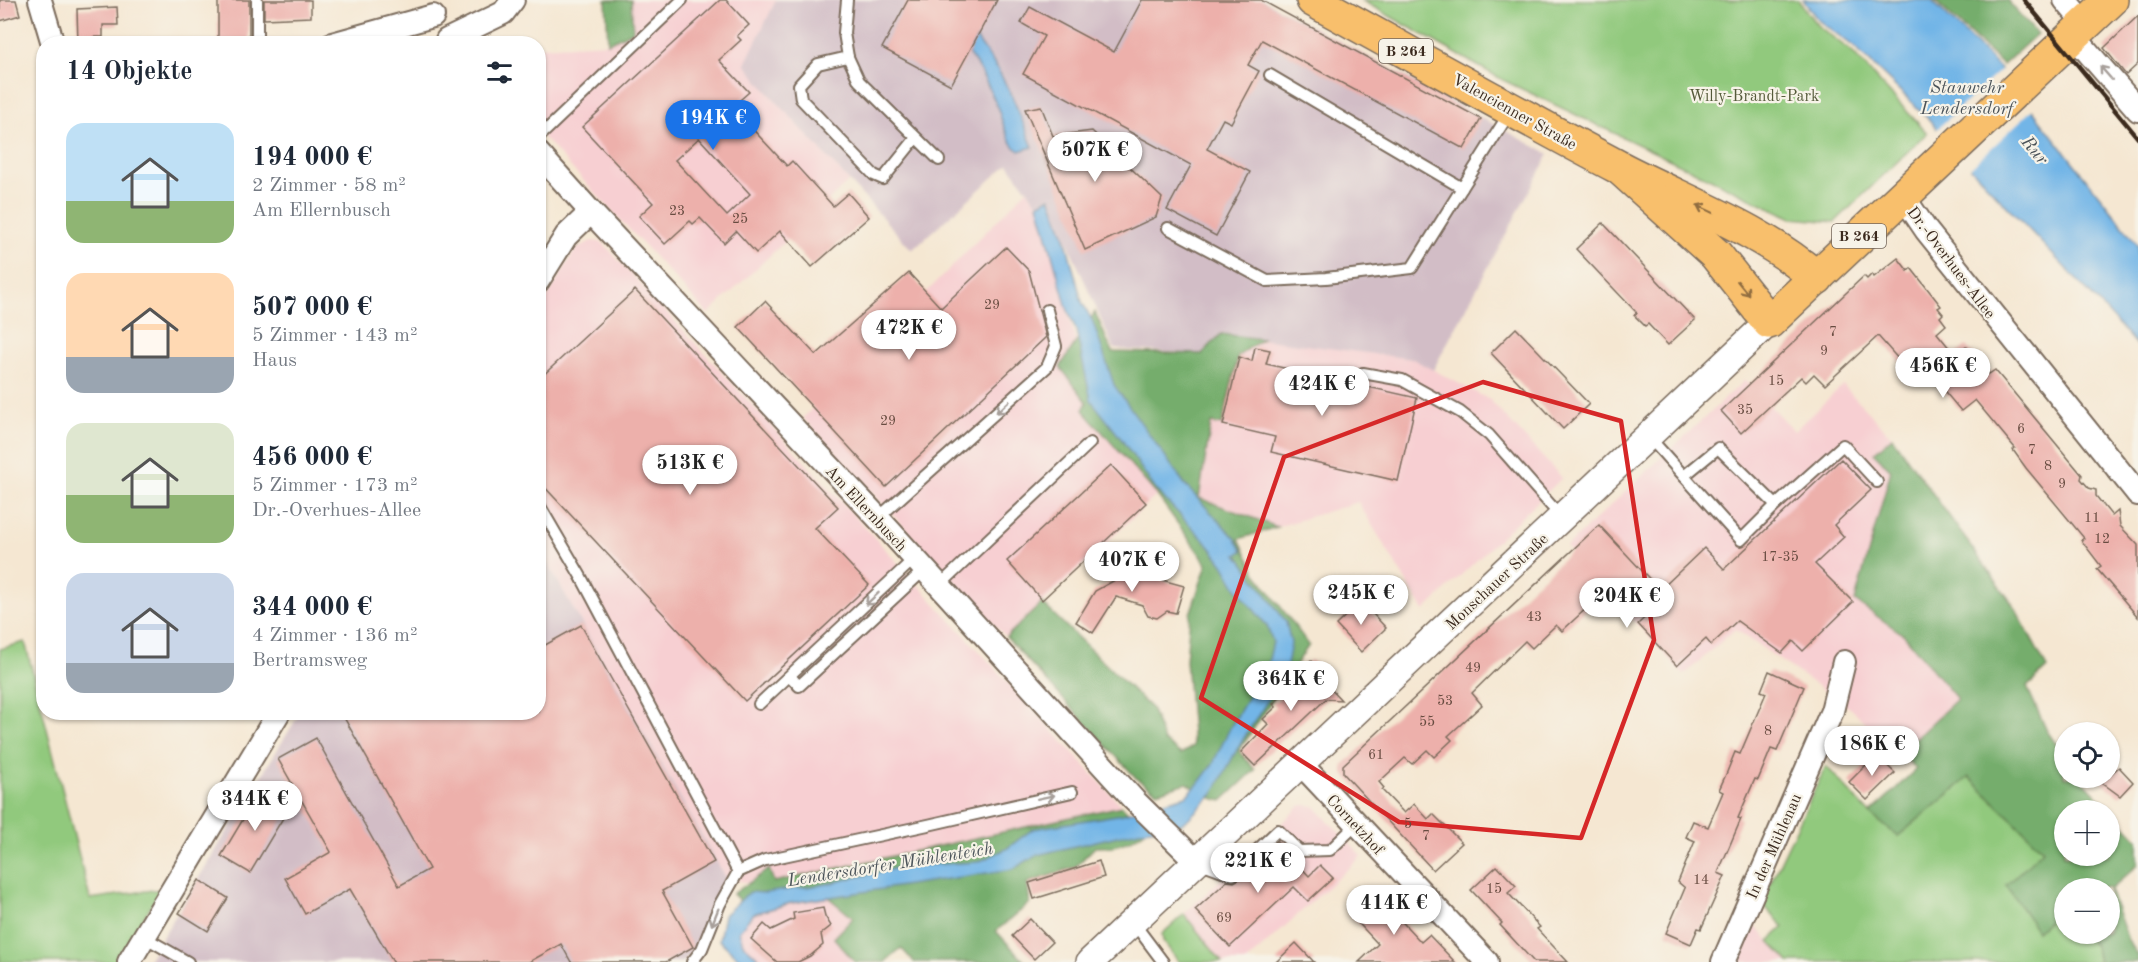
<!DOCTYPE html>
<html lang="de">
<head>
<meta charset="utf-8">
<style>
  :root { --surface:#fff; --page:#f6f6f7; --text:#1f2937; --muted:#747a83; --accent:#1a73e8 }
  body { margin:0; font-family:"Old Standard TT",serif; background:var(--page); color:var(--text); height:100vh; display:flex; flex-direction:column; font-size:22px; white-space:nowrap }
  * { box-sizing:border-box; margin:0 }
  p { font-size:20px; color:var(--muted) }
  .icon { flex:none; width:33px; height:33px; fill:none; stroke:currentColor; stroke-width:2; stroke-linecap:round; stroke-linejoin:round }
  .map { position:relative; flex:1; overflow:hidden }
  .details { position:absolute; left:36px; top:36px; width:510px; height:684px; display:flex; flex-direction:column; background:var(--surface); border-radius:24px; box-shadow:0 2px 4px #0004 }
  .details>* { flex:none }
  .fabs { position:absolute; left:2054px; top:722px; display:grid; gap:12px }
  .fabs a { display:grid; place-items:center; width:66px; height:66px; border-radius:50%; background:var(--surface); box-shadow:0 2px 4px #0004; font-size:30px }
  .price { position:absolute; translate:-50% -51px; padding:0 14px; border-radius:21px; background:#fff; color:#222; font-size:20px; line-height:39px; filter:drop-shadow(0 2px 3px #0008) }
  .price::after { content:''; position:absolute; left:50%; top:36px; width:18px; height:14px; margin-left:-9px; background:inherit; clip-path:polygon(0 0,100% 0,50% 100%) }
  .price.on { background:var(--accent); color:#fff }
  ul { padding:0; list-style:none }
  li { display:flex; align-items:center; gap:18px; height:150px; padding:0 30px }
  li span { display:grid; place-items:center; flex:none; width:168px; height:120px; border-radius:18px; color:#555 }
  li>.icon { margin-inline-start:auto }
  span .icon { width:72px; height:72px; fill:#fffc; stroke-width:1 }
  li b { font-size:26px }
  h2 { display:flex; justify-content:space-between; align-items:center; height:72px; padding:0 30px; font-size:26px }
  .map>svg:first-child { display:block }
  .built { fill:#f7cfd2 }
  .industrial { fill:#d2bdc6 }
  .green { fill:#91c97d; stroke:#667a4e; stroke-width:1.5 }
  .forest { fill:#74ad6c; stroke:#586c45; stroke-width:1.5; fill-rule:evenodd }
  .water { fill:#72b5e7; stroke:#567082; stroke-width:1.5 }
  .pier { fill:#f5e7d2 }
  .building { fill:#edb0ab; fill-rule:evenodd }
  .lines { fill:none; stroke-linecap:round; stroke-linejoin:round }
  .service-casing { stroke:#7c6c5d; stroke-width:14 }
  .minor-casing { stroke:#7c6c5d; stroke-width:26 }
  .tertiary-casing { stroke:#7c6c5d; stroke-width:30 }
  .primary-casing { stroke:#7c6c5d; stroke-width:36 }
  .service { stroke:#fff; stroke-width:10 }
  .minor { stroke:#fff; stroke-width:22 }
  .tertiary { stroke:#fff; stroke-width:27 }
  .primary { stroke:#f8bf6c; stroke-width:33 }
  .rail { stroke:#3b2a1e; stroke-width:4.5 }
  .oneway { stroke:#a79f9a }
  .oneway2 { stroke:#906d41 }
  .marked { fill:none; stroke:#d62828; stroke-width:4.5; stroke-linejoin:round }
  .labels { text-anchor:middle; stroke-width:4.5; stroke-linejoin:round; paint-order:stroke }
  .number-label { font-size:14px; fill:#684c41 }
  .shield { fill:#f7f3e8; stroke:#73665b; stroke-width:1.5 }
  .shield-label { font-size:15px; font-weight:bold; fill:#3b2a1e }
  .park-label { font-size:16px; fill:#555a3a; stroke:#f7f3e8 }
  .street-label { font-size:16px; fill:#3b2a1e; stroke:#f7f3e8 }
  .water-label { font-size:18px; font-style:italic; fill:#4c545a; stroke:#f7f3e8 }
</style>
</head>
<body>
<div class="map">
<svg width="2138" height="962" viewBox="0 0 2138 962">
  <rect width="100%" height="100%" fill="#f7f3e8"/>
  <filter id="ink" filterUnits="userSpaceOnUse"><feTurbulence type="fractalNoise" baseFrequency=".0167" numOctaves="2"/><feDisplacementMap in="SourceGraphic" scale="12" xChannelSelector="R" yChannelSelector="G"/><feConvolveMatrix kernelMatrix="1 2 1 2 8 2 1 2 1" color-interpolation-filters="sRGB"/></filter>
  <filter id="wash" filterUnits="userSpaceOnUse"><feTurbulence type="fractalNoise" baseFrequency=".008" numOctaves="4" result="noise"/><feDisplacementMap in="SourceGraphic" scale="24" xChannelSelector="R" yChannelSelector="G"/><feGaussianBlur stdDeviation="1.35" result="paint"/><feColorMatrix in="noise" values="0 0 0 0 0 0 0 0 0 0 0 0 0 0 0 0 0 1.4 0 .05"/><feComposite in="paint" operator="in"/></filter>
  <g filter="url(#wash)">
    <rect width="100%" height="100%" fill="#f5e7d2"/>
    <g class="built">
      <path d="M631,0H776L746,64L767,91L849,181L708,314L539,133V47L608,43L633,30Z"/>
      <path d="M1027,190L1038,204L1076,342L1060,367L1087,402L1084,411L1157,495L1006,637L803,418Z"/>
      <path d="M591,241L602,242L1122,806L774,883L768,870L749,883L726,878L539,548V311L575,250Z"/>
      <path d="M1262,339L1413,359L1490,400L1562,478L1424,611L1358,502L1277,527L1199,498L1211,422L1223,425L1238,356Z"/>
      <path d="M1745,380L1794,431L1843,385L1892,437L1875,453L1891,470L1855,601L1904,635L1958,699L1900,753L1848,707L1735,629L1684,675L1566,547Z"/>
      <path d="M1306,805L1314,806L1362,856L1246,962H1222L1184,914L1300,806Z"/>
      <path d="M828,897L853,919L834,938L855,962H763L743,944L739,931L753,914L791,903Z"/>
      <path d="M1753,924L1769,941L1789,962H1738Z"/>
    </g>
    <g class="industrial">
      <path d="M776,0H1263L1549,154L1433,370L1413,359L1221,334L1202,354L1114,349L1064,234L1050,197L1038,204L1008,164L912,250L767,91L745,64Z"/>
      <path d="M539,548L726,878L717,904L696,947L683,962H147L300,713L538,712Z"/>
    </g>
    <g class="green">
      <path d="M1361,0H1798L1817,25L1851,51L1927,133L1835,222L1792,218L1503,80Z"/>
      <path d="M25,642L90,899L161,889L117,962H0V649Z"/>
      <path d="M1826,766L1870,814L1898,836L1969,777L2043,850L2037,931L2064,908V933H2086L2096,948L2099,962H1789L1769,941L1784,927L1761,903Z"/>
      <path d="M1184,914L1222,962H1179L1163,941L1162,934Z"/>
    </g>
    <g class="forest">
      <path d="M606,0H631L633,31L608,43Z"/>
      <path d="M1934,0H2007L2037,34L2003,65Z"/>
      <path d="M1095,312L1112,352L1202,354L1221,334L1262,339L1238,356L1222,425L1211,423L1199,498L1277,527L1239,539L1257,575L1309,645L1239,751L1255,770L1222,801L1208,797L1187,783L1157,792L1137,779L1006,637L1042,603L1151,708L1164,741L1181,754L1193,746L1186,660L1190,614L1207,564L1157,495L1083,410L1087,402L1060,367Z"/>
      <path d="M1892,437L2014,606L2047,668L2027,687L2047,731L2064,755V777H2080L2138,839V865L2110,890L2128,940L2138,955V962H2099L2096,948L2086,933H2109V888H2064V908L2037,931L2006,885L2043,850L1969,777L1898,836L1870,814L1916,769L1900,753L1957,699L1904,635L1855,601L1891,470L1874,453ZM2064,810H2109V855H2064Z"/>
      <path d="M1122,806L1145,831C1129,843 1115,848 1095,847L1075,867L1027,883L1030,903L996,931L1025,962H914L901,948L885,962H855L834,938L853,918L828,897L791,903L753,914L733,894L769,869L774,882Z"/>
    </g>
    <g class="water">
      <path d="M1803,0H1931L1997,65L2138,245V347L2110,315L1967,164L1926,116L1853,46L1818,20Z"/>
      <path d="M976,38L997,68L1012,96L1033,147L1019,151C1006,140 1003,121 996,104C989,86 980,68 968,53Z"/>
      <path d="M1050,197L1064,234L1082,302L1093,322L1114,385L1186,486L1236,539L1243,551L1237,554L1286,622L1291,643L1286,671L1239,746L1213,794L1185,822L1179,825L1143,830L1037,855L1013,869L791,903L753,914L739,931L743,944L763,962H743L719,940L724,915L750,892L765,893L826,884L906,866L978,862L1006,849L1033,829L1123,814L1186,796L1198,784L1212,765L1231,726L1268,664L1273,642L1267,626L1238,590L1223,564L1207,543L1156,490L1122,440L1091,400L1076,330L1067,308L1038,204Z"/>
    </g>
    <path class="pier" d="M2003,67L2034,108L1968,170L1935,131Z"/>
    <g id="blocks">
      <g class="building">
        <path d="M0,0H16L20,15L0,21Z"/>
        <rect x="218" y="0" width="31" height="44"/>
        <path d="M264,0H311V17L264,19Z"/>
        <path d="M720,0H726L749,25L737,36L741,40L719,60L749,92L732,107L787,166L792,161L833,206L848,193L869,217L812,267L780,231L756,253L736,231L724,243L700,218L693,224L690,221L665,244L639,216L653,203L582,127ZM699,138L750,194L727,216L675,160Z"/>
        <path d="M908,0H997L951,85L882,48Z"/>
        <path d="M1142,0H1261L1481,119L1464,149L1262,40L1248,65L1259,71L1231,123L1223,119L1207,149L1250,172L1216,236L1167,210L1191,165L1023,74L1044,36L1021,23L1030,7L1114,52Z"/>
        <path d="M117,7L118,25H103V37H93V44H78L77,9Z"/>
        <path d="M2138,16V64L2126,75L2104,48Z"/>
        <path d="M1041,106L1053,136L1092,131L1162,198L1156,217L1085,250L1025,109Z"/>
        <path d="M1603,223L1695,320L1668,345L1648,324L1645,326L1634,315L1637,313L1576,249Z"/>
        <path d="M1006,247L1029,271L1046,337L886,487L738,327L765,301L816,355L909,273L941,308Z"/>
        <path d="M1898,258L1908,271L1911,268L1941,306L1938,308L1943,314L1940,317L1946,325L1937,333L1955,355L1966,346L1989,374L1995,370L2082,475L2081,479L2089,488L2096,490V496L2112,516L2118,511L2120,526L2138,545V617L2097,569L2101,566L2081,540L2084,538L2026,468L2013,450L2015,448L1975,400L1961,411L1926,369L1915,378L1878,336L1825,385L1814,374L1806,382L1801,377L1741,433L1721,411L1864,276L1867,279L1872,274L1874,277Z"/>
        <path d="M635,290L838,507L815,528L869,585L745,701L538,480V380Z"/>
        <path d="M1516,328L1589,404L1563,429L1491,353Z"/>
        <path d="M1255,347L1270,350L1266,364L1417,398L1398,481L1271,452L1275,437L1223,425L1239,357L1252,361Z"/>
        <path d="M1841,459L1871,490L1834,525L1844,537L1815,564L1853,602L1803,651L1793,641L1782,653L1737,621L1711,645L1706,639L1677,666L1638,624L1652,611L1630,586L1616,600L1608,592L1592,607L1590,605L1562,631L1556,625L1532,648L1525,641L1472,693L1482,705L1448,736L1452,740L1434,757L1427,750L1412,764L1405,758L1379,782L1384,788L1382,790L1404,813L1414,804L1428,819L1433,814L1462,843L1433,870L1343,773V765L1599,525L1660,590L1704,548L1724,569Z"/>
        <path d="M1111,465L1146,503L1042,600L1007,561Z"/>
        <path d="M1126,549L1141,553L1144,562L1140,574L1184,586L1176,613L1167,611L1157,618L1148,616L1142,605L1116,597L1093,633L1076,622L1095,591L1124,575L1122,564Z"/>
        <path d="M1361,601L1386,628L1361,652L1336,625Z"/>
        <path d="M581,625L714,862L662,891L693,947L666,962H571L561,944L529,962H393L350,889L305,914L285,878L331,852L278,759L316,738L399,886L429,869L341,712H538V649Z"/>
        <path d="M1311,660L1323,672L1321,674L1328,682L1326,684L1341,700L1326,699L1255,766L1241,752L1268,724L1263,719L1276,707L1273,704L1303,674L1299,670Z"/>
        <path d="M1769,671L1804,687L1777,751L1771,749L1758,780L1755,779L1738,818L1741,819L1718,873L1725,876L1701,929L1698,928L1691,944L1666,933L1685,888L1678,882L1695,841L1686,837L1693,821L1708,827L1723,792L1719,790L1727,772L1735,752L1740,754L1766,693L1761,691Z"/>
        <path d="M1876,755L1895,773L1867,800L1849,782Z"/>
        <path d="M2119,767L2133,782L2120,796L2101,782Z"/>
        <path d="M260,791L289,808L250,873L221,856Z"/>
        <path d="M1277,841L1287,852L1285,859L1289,864L1297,863L1309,876L1320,865L1333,878L1308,901L1294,887L1230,947L1195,910L1227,881L1234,882L1238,880Z"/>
        <path d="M1099,861L1104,877L1034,899L1029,883Z"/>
        <path d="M1497,866L1516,886L1508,893L1540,927L1537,929L1568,962H1534L1500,925L1502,923L1471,890Z"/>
        <path d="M199,880L228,898L208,931L179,913Z"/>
        <path d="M1376,890L1393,908L1391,910L1421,942L1429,935L1455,962H1359L1378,944L1350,914Z"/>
        <path d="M823,908L825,916L831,926L821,934L823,945L810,956L798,962H777L751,939L764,924L771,930L794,919L793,913Z"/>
        <path d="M1030,919L1052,942L1034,959L1012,936Z"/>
        <path d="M1296,943L1314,962H1276Z"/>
      </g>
    </g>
  </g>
  <g filter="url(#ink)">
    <use href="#blocks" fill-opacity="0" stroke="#7c6c5d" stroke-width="1.5"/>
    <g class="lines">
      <defs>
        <g id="service">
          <path d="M257,0V44"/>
          <path d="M847,0L844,33L848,57L859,81L939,160"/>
          <path d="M848,57L818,64L799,85L801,99L874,175L883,179L915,139"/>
          <path d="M1270,75L1462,188L1510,112"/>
          <path d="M538,138L682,0"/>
          <path d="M1168,228L1267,281L1326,278L1412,268L1462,188"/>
          <path d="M1363,373L1402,380L1460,412L1489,435L1562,518"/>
          <path d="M1649,437L1741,540L1776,505L1843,445L1877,482"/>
          <path d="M1684,476L1718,448L1776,505"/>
          <path d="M538,503L580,575L738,872"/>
          <path d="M878,518L1047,367L1056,346L1047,310"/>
          <path d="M939,586L1090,443"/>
          <path d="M790,676L799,686L924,570"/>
          <path d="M759,704L914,559"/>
          <path d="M1292,857L1299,851L1330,850L1356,825"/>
          <path d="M1198,862L1233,875"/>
          <path d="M1232,874L1278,830L1299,851"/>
          <path d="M1133,922L1163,962"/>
          <path d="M144,937L188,962"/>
          <path d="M692,962L702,949L720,904L738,872L765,860L928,825L1072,792"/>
        </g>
        <g id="minor">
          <path d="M40,0L53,44"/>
          <path d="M2065,0L2085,24"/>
          <path d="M2073,35L2138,110"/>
          <path d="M447,40L503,13L513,0"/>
          <path d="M332,44L433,16"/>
          <path d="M538,153L591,212L878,518L1134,800L1197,862"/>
          <path d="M1903,196L1926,230L2138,494"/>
          <path d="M538,281L566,236L591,212"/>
          <path d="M1301,764L1487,962"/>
          <path d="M129,962L279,712"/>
          <path d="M1723,962L1832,711L1844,662"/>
        </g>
        <path id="tertiary" d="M1090,962L1769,322"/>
        <g id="primary">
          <path d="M1313,0C1415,56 1517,114 1620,168C1687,203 1759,228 1817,278"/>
          <path d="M1621,169L1716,255L1769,322L2111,0"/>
        </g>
      </defs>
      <use href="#service" class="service-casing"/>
      <use href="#minor" class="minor-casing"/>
      <use href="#tertiary" class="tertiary-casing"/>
      <use href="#primary" class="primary-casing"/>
      <use href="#service" class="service"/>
      <use href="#minor" class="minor"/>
      <use href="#tertiary" class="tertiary"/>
      <use href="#primary" class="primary"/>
      <path class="rail" d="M2024,0L2138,138"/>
    </g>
    <defs><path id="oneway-shaft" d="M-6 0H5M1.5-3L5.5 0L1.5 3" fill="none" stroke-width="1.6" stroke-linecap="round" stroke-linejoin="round" transform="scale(1.5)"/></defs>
    <g class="oneway">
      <use href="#oneway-shaft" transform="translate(2106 73) rotate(-131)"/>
      <use href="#oneway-shaft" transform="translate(1003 407) rotate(138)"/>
      <use href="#oneway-shaft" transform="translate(872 599) rotate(137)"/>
      <use href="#oneway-shaft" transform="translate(1046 797) rotate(-12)"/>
      <use href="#oneway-shaft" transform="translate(715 917) rotate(112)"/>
    </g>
    <g class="oneway2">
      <use href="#oneway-shaft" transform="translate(1705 209) rotate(-154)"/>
      <use href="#oneway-shaft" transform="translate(1743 288) rotate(51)"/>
    </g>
  </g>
  <path class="marked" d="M1483,382L1621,421L1654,640L1581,838L1399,822L1201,698L1284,457Z"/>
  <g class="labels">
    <g class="number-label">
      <text x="677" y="215">23</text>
      <text x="740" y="223">25</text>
      <text x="992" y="309">29</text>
      <text x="1833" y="336">7</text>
      <text x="1824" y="355">9</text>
      <text x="1776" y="385">15</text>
      <text x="1745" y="414">35</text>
      <text x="888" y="425">29</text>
      <text x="2021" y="433">6</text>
      <text x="2032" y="454">7</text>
      <text x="2048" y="470">8</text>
      <text x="2062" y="488">9</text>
      <text x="2092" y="522">11</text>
      <text x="2102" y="543">12</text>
      <text x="1780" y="561">17-35</text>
      <text x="1534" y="621">43</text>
      <text x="1473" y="672">49</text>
      <text x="1445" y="705">53</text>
      <text x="1427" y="726">55</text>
      <text x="1768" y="735">8</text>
      <text x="1376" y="759">61</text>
      <text x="1408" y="828">5</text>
      <text x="1426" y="840">7</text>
      <text x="1701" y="884">14</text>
      <text x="1494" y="893">15</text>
      <text x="1224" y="922">69</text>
    </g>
    <g class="shield">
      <rect x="1379" y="39" width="54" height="24" rx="4.5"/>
      <rect x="1832" y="224" width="54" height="24" rx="4.5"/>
    </g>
    <g class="shield-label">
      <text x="1406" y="56">B 264</text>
      <text x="1859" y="241">B 264</text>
    </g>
    <g class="park-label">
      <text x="1754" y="101">Willy-Brandt-Park</text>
    </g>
    <g class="street-label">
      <text transform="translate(1515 111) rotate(29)" y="6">Valencienner Straße</text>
      <text transform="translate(1952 262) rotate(53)" y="6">Dr.-Overhues-Allee</text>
      <text transform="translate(867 508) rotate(47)" y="6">Am Ellernbusch</text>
      <text transform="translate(1496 581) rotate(-43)" y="6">Monschauer Straße</text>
      <text transform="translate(1356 824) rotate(47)" y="6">Cornetzhof</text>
      <text transform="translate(1773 846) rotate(-66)" y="6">In der Mühlenau</text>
    </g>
    <g class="water-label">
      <text x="1967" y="93">Stauwehr<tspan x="1967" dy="21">Lendersdorf</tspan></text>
      <text transform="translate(2035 150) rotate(50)" y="6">Rur</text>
      <text transform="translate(890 864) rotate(-9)" y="6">Lendersdorfer Mühlenteich</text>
    </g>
  </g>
</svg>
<div class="fabs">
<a><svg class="icon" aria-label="locate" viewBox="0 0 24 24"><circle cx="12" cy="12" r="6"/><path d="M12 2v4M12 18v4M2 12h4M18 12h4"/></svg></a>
<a>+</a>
<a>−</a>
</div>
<b class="price on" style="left:713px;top:151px">194K €</b>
<b class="price" style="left:1095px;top:183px">507K €</b>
<b class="price" style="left:909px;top:361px">472K €</b>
<b class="price" style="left:1943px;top:399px">456K €</b>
<b class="price" style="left:1322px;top:417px">424K €</b>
<b class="price" style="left:690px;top:496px">513K €</b>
<b class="price" style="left:1132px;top:593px">407K €</b>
<b class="price" style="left:1361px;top:626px">245K €</b>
<b class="price" style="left:1627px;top:629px">204K €</b>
<b class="price" style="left:1291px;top:712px">364K €</b>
<b class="price" style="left:1872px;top:777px">186K €</b>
<b class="price" style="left:255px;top:832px">344K €</b>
<b class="price" style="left:1258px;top:894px">221K €</b>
<b class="price" style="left:1394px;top:936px">414K €</b>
<section class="details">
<h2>14 Objekte<svg class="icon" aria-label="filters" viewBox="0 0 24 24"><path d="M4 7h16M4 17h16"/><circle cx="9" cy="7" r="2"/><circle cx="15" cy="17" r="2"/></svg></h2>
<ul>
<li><span style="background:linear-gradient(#bfe0f5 65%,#8fb573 0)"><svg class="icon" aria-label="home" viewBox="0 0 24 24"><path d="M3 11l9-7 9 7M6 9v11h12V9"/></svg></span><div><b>194 000 €</b><p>2 Zimmer · 58 m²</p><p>Am Ellernbusch</p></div></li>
<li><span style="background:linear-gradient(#ffd9b3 70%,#9aa5b1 0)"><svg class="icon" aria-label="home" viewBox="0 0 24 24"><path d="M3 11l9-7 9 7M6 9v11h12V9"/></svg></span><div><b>507 000 €</b><p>5 Zimmer · 143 m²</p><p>Haus</p></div></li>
<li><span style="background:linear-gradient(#dfe7d0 60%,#8fb573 0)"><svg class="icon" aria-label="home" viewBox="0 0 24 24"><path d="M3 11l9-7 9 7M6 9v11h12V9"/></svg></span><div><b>456 000 €</b><p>5 Zimmer · 173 m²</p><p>Dr.-Overhues-Allee</p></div></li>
<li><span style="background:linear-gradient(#c9d6e8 75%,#9aa5b1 0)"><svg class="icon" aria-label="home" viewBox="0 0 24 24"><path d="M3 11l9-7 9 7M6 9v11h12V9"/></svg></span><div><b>344 000 €</b><p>4 Zimmer · 136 m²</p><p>Bertramsweg</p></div></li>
</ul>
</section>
</div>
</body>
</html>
